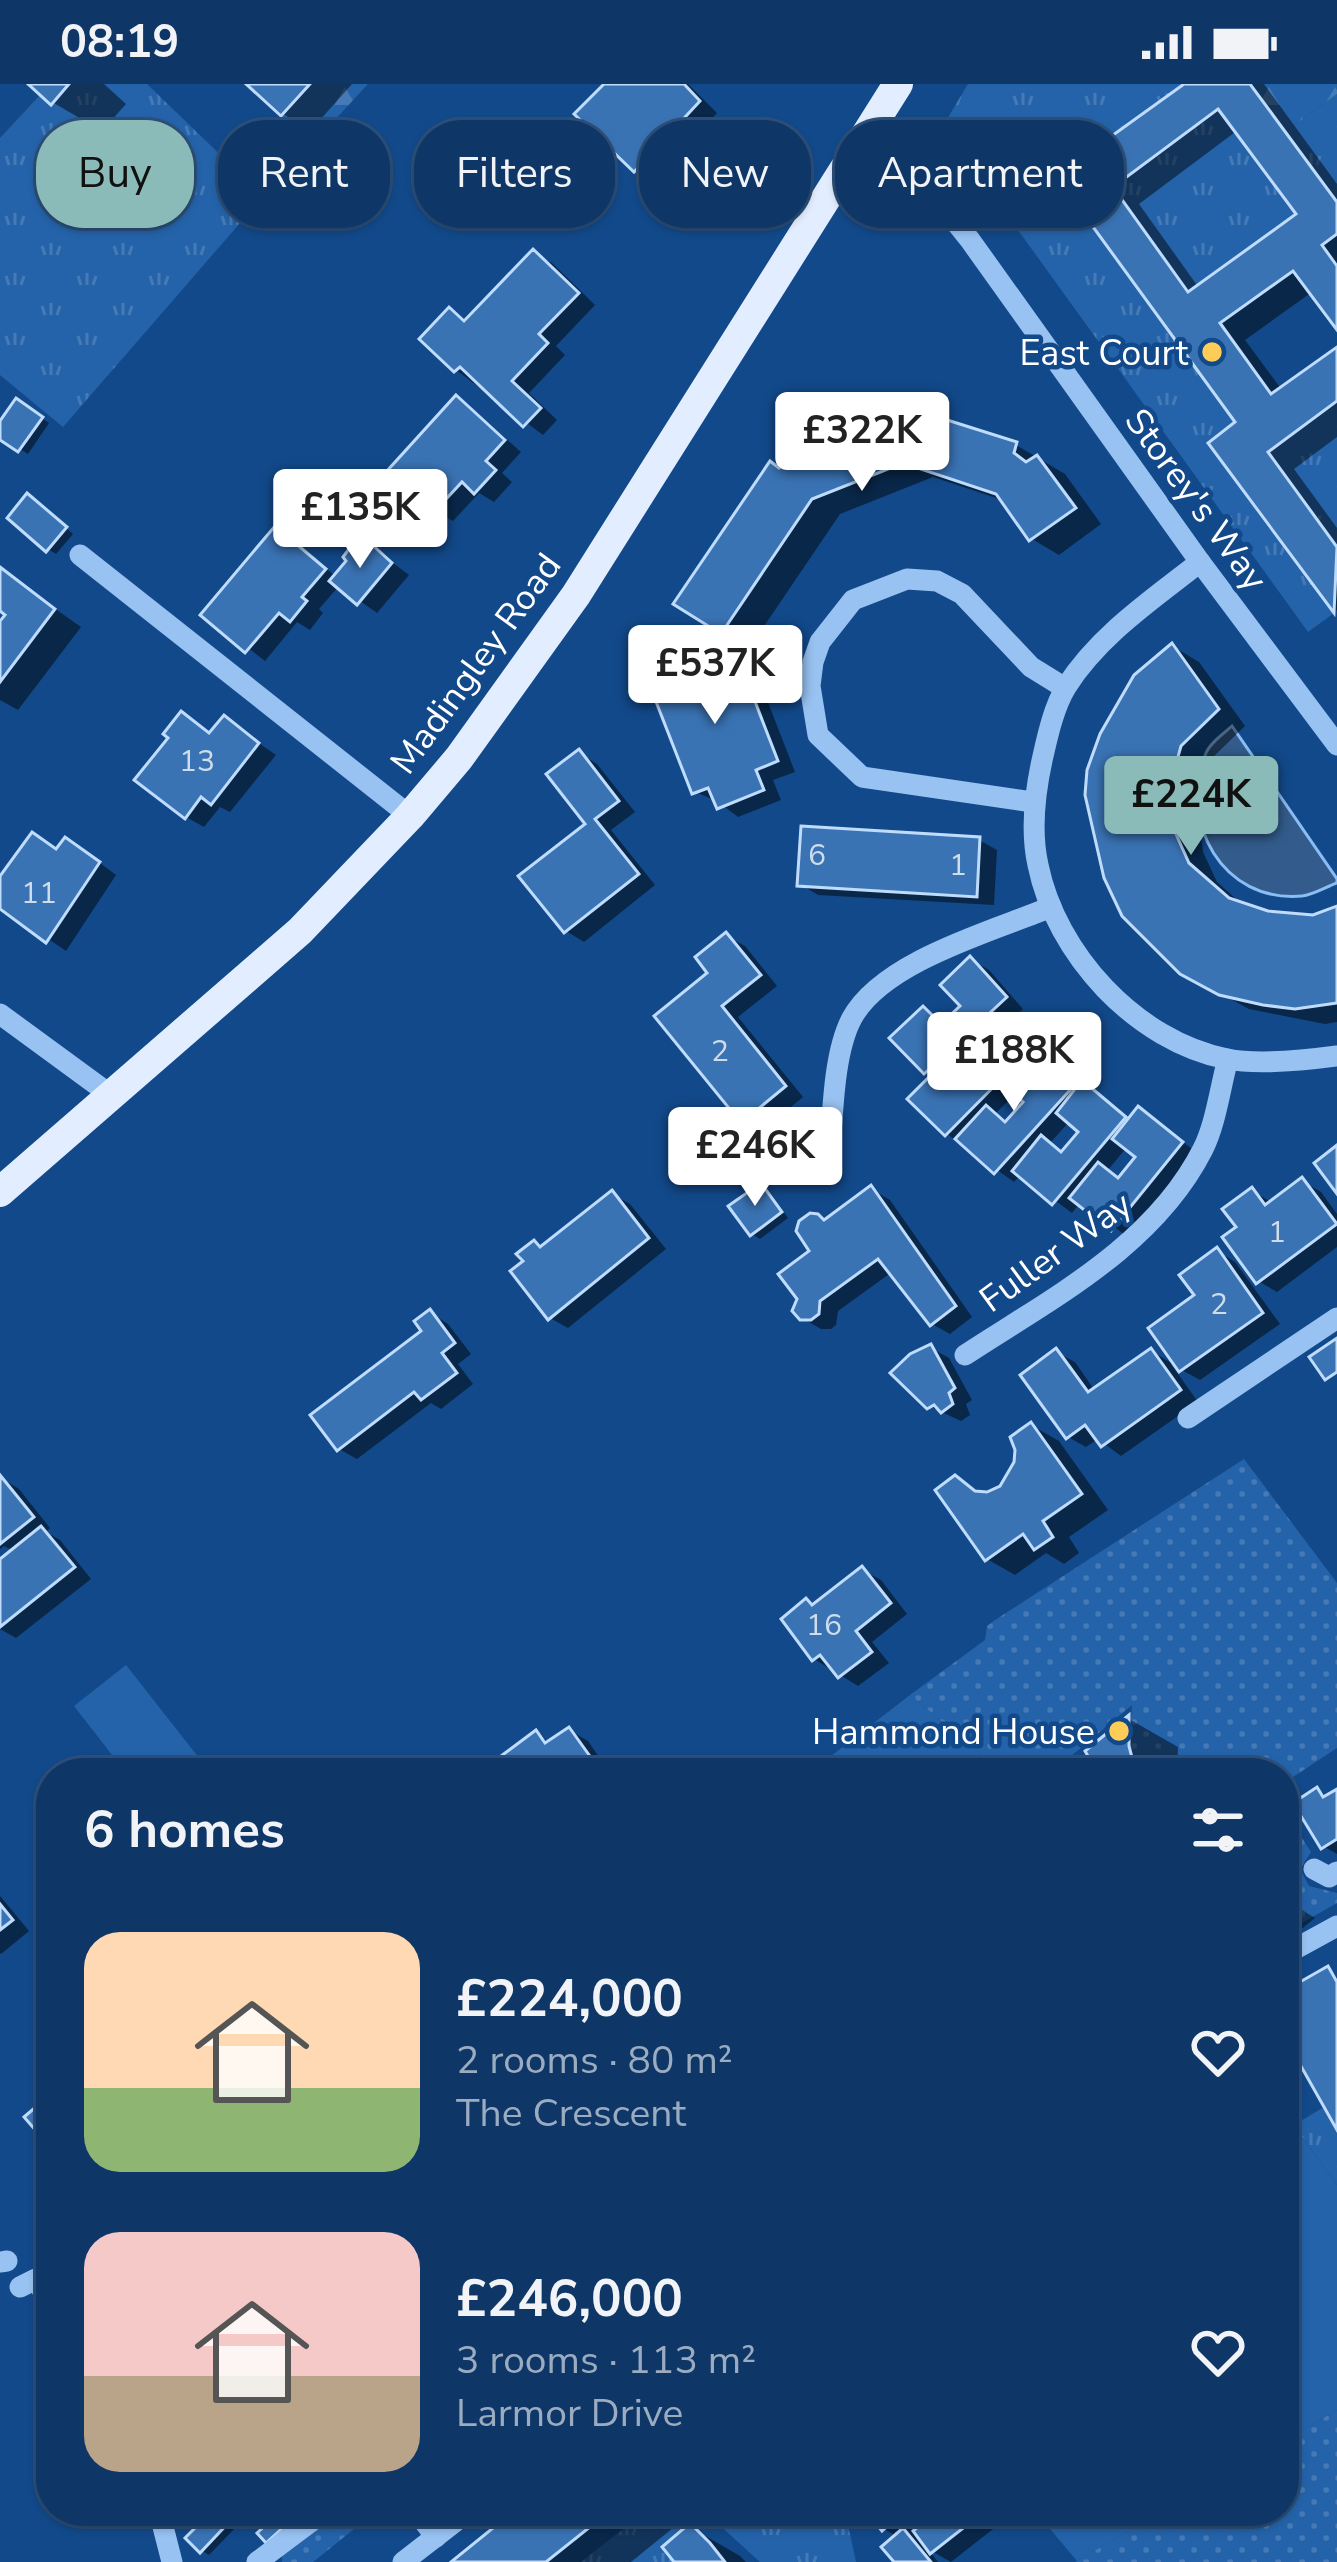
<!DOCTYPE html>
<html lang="en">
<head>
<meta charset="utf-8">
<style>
  :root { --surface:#0e3768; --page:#1c4271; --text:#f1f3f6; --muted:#9bacc0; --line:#2e517c; --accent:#8bbbb9 }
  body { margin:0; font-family:"Nunito Sans",sans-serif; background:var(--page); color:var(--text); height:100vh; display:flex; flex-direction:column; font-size:45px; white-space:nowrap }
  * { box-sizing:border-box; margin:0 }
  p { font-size:39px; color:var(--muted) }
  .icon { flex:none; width:66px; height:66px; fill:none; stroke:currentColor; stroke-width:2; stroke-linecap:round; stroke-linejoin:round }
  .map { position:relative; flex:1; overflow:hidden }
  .details { position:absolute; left:36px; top:1674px; width:1263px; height:768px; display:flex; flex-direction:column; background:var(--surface); border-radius:48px; box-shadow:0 3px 9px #0004,0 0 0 3px var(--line) }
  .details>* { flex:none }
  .banner { position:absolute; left:36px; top:36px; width:1266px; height:108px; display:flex; gap:24px }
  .price { position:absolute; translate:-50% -102px; padding:0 27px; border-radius:12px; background:#fff; color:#222; font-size:39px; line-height:78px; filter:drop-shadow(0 3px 6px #0008) }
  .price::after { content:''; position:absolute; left:50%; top:72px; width:36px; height:27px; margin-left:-18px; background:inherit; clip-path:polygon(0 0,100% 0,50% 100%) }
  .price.active { background:var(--accent); color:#111 }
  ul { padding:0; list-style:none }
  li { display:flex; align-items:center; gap:36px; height:300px; padding:0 48px }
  li span { display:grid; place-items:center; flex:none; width:336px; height:240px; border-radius:36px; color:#555 }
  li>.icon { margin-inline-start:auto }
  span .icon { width:144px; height:144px; fill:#fffc; stroke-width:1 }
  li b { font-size:51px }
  h2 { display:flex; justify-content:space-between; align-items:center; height:144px; padding:0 48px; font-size:51px }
  .tag { padding:0 42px; border-radius:48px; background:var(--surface); box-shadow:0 3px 9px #0004,0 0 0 3px var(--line); font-size:42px; line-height:108px }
  .tag.active { background:var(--accent); color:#111 }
  .status { display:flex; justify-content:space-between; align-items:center; height:84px; padding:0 60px; background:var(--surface); direction:ltr }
  .status svg { height:33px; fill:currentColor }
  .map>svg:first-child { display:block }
  .grass { fill:url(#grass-tufts) }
  .forest { fill:url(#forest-firs) }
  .park { fill:#2463a9 }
  .garden { fill:url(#garden-dots) }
  .water { fill:#335c8c; stroke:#8abdf4; stroke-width:3 }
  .shadow { fill:#0007; fill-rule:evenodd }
  .building { fill:#3a73b4; stroke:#bfdcfc; stroke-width:3; fill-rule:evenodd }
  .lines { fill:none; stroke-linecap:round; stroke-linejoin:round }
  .minor { stroke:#98c2f1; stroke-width:21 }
  .major { stroke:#e2eeff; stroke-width:30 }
  .poi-dot { fill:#ffcc58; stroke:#12498a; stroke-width:4.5 }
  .labels { text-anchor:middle; stroke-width:9; stroke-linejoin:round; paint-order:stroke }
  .number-label { font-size:30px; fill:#cedcec }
  .poi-label { font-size:36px; fill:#fff; stroke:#12498a; text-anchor:end }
  .street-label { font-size:36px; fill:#fff; stroke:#12498a }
</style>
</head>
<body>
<div class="status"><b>08:19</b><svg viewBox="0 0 49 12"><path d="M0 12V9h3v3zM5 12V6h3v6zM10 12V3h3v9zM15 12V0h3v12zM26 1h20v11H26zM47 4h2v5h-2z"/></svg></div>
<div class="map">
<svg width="1337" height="2478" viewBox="0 0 1337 2478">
  <defs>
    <pattern id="grass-tufts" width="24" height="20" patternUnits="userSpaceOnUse" patternTransform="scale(3)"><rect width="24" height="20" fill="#2463a9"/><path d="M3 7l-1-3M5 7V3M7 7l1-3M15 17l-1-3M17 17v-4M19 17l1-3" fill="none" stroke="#457ab6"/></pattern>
    <pattern id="forest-firs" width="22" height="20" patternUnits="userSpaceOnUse" patternTransform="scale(3)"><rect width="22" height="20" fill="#2463a9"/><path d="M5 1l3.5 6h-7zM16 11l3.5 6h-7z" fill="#457ab6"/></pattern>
    <pattern id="garden-dots" width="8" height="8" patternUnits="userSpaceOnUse" patternTransform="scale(3)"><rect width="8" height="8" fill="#2463a9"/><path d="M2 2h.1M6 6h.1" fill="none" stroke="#457ab6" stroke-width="1.8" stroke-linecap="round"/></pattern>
  </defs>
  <rect width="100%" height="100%" fill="#12498a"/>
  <g class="grass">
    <path d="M69,0H147L234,84L247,131L63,343L0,291V54L40,11L51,20Z"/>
    <path d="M968,0H1184L1057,92L1235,338L1209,359L1334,529L1308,548L943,42Z"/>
    <path d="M1337,10V118L1285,48Z"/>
    <path d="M1218,25L1296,130L1188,208L1113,103Z"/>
    <path d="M1337,317V463L1268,368Z"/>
    <path d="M1324,2023L1337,2046V2101L1294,2041Z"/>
    <path d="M646,2427H694L705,2437L695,2445L690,2440L662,2463L674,2478H581Z"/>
    <path d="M704,2427H845L856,2478H760Z"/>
  </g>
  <g class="forest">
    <path d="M312,0H368L247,131L234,84Z"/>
    <path d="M1250,0H1337V10L1285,48Z"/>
  </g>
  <g class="park">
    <path d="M126,1581L210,1688L208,1689H126L74,1622Z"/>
    <path d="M910,1611L1004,1689H809Z"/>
    <path d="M1284,2027L1337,2101V2326L1284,2357Z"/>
    <path d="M1035,2427H1163L1077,2477Z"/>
  </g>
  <g class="garden">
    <path d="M1244,1375L1337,1499V1664L1284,1699V1689H1136L1129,1662L1132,1621L1051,1689H1004L910,1611L985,1556L987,1542L995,1536Z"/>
    <path d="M1284,1726L1311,1768L1300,1785L1309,1802L1337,1809V1819L1284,1849Z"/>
    <path d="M1337,2326V2478H1075L1163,2427H1284V2357Z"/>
    <path d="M346,2427L374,2429L313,2478H282V2471L323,2436Z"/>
  </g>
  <path class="water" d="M1232,642L1337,795V799C1326,803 1313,811 1302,812C1222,819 1178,738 1206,669C1210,659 1223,650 1232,642Z"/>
  <g class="shadow">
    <path d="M32,0H104L126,20L102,47L52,18Z"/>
    <path d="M250,0H352L311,46L283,30Z"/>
    <path d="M608,0H688L717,29L654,96L636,86Z"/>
    <path d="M1189,0H1264L1337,100V241L1312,208L1245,256L1282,306L1337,266V353L1294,385L1337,444V527L1213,359L1240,338L1060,92ZM1238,46L1300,130L1199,204L1139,120Z"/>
    <path d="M533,169L552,179L595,221L556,262L565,271L529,309L557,336L543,351L456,286L449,227L468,238Z"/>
    <path d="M456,315L474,326L521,368L502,389L512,398L494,418L479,409L453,437L435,427L391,387Z"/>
    <path d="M17,318L49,339L28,370L0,352V342Z"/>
    <path d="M892,326L909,336L1016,361L1065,390L1101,440L1059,471L1032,455L1005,417L933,393L840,430L750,563L722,547L781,387Z"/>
    <path d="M36,418L73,450L56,470L48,465Z"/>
    <path d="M275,446L337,493L368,460L409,491L377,529L339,502L319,525L323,529L310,546L297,538L265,577L204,530Z"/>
    <path d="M0,486L81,543L18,626L0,616V542L9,530L0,524Z"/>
    <path d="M1172,562L1199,578L1245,642L1208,678L1198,729L1203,768L1217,798L1244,822L1267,830L1314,834L1337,823V938L1325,940L1249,925L1212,905L1155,865Z"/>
    <path d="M734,567L752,577L795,688L773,696L781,716L738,733L717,717L695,708Z"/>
    <path d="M182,631L212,650L224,635L276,671L230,728L220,723L204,743L186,733L172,653Z"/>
    <path d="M579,669L597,680L635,728L611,746L655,801L584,858L566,847L589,740Z"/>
    <path d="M979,756L997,766L994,821L818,811L800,800Z"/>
    <path d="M58,767H84L116,791L66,867L0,822V797Z"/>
    <path d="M726,852L745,862L777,902L738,933L803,1013L762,1047L743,1036L711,889Z"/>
    <path d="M970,875L989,886L1023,925L1002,945L1032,972L1077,1008L1083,1000L1131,1036L1139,1026L1199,1070L1131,1155L1080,1119L1072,1129L1021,1091L1014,1098L947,1050L934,992L926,988L923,926L945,940L964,922ZM972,972L982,981L963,1000L951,992ZM1017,1008L1028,1018L1008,1038L995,1030ZM1070,1037L1083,1047L1064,1069L1049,1060ZM1127,1063L1139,1073L1121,1096L1107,1087Z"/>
    <path d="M1302,1097L1321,1108L1337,1130V1163L1277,1208L1258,1197L1240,1144L1252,1106L1272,1119Z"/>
    <path d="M761,1102L769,1107L788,1134L760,1155L752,1150Z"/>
    <path d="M871,1105L890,1116L972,1233L950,1250L932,1240L892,1188L838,1227L836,1241L831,1245H821L802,1234L813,1168L827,1138Z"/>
    <path d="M612,1110L630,1120L666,1165L568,1244L550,1234L527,1178L535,1160L543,1165Z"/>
    <path d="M1217,1167L1235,1178L1280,1240L1200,1296L1171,1280L1198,1318L1121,1372L1098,1355L1086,1363L1068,1353L1056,1268L1075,1278L1095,1307L1151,1267L1180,1284L1198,1211Z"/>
    <path d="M430,1229L448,1240L471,1270L458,1280L473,1300L441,1325L431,1319L357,1375L339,1365L426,1248Z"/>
    <path d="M931,1264L949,1274L972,1316L966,1320L970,1331L961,1337L929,1322Z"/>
    <path d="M1031,1341L1059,1357L1108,1426L1069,1453L1079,1469L1064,1480L1046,1469L1015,1491L987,1475L956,1395L983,1411L1002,1404Z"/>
    <path d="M1,1394L19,1405L50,1444L46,1448L60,1456L91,1495L16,1554L0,1545V1479L14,1467L4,1462L0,1465Z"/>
    <path d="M862,1486L881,1496L907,1530L872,1558L889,1579L858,1602L814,1575L806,1517L815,1522Z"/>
    <path d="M1129,1635L1178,1663L1177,1689H1064L1092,1673L1089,1668Z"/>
    <path d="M569,1646L588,1657L610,1689H488H495L536,1650L551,1659Z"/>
    <path d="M1317,1707L1329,1714L1337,1708V1770L1323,1762Z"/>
    <path d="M0,1812L29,1847L1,1870L0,1869Z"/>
    <path d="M1284,1815L1315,1834L1284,1859Z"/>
    <path d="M216,2427H225L239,2440L209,2471L201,2466Z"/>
    <path d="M286,2427H331L268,2456Z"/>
    <path d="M520,2427H694L631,2478H457Z"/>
    <path d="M870,2427H1016L951,2478L928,2465L938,2478H898V2453L884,2445Z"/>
    <path d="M690,2443L740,2472L746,2478H680Z"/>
  </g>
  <g class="building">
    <path d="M28,0H69L51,21Z"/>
    <path d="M246,0H310L281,32Z"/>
    <path d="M604,0H684L700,17L634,88L574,30Z"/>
    <path d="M1184,0H1250L1337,118V150L1322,161L1337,182V246L1293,187L1220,239L1271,310L1337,263V317L1268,368L1337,463L1334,529L1208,359L1235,338L1056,92ZM1218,25L1296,130L1188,208L1113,103Z"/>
    <path d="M533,165L579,209L539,250L548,259L512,297L541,324L523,343L460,283L454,288L419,255L449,223L464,237Z"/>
    <path d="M456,311L505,356L486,377L496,386L474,410L462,398L433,429L387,387Z"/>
    <path d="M16,314L43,333L18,368L0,356V337Z"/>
    <path d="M893,323L896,336L906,337L909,324L1017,358L1014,369L1026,378L1037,371L1076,424L1029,457L996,410L903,379L812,415L721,550L673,520L770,377L779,384L787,378L782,364Z"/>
    <path d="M27,409L67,443L46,468L7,434Z"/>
    <path d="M275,442L326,485L302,513L307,517L290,538L279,529L245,569L200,531Z"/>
    <path d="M367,456L392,479L357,521L329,497L346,477L343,473L354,458L362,463Z"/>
    <path d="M0,483L55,525L0,598V537L5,531L0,527Z"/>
    <path d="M1172,559L1219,625L1181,662L1174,687L1171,712L1176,750L1189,779L1229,814L1268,827L1313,831L1337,822V919L1295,925L1263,921L1219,911L1180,890L1122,832L1104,794L1085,711L1087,686L1100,650L1134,591Z"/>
    <path d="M734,563L778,677L756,686L764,706L717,725L708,704L692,710L648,597Z"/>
    <path d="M181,627L209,649L224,631L259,659L211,721L201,713L185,735L134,696L168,654L163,650Z"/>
    <path d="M579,665L619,717L595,735L639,790L564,849L518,792L585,740L546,690Z"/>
    <path d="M801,742L980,753L977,813L797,802Z"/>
    <path d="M32,748L56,765L65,753L100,778L46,859L0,825V792Z"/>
    <path d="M726,848L761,891L722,922L786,1002L741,1039L654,932L707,889L695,873Z"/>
    <path d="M970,872L1007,913L924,990L889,954L923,922L941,940L960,922L940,901Z"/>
    <path d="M989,934L1026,970L945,1052L907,1015L940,982L958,1001L977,981L959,962Z"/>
    <path d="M1030,967L1071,1005L994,1090L955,1055L986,1021L1005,1038L1023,1018L1002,998Z"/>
    <path d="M1082,996L1126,1033L1052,1121L1012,1087L1041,1051L1061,1068L1078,1048L1056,1029Z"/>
    <path d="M1138,1022L1183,1058L1111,1147L1069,1114L1098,1078L1118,1094L1135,1073L1112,1055Z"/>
    <path d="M1337,1061V1110L1314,1079Z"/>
    <path d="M1302,1093L1337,1140L1256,1200L1222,1153L1236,1143L1222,1125L1252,1103L1265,1121Z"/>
    <path d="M761,1099L782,1128L750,1152L728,1122Z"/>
    <path d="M871,1101L956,1222L930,1242L878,1175L820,1217L819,1230L811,1236H800L792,1227L797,1215L778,1190L809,1167L796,1147L799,1137L810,1129L818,1130L824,1136Z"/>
    <path d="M612,1106L649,1154L548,1236L510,1187L523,1177L516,1170L534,1156L540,1163Z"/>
    <path d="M1217,1163L1263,1229L1179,1288L1148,1244L1194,1211L1179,1191Z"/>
    <path d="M430,1225L455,1259L442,1269L457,1289L421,1316L414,1308L337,1367L310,1331L421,1247L414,1237Z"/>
    <path d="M1337,1254V1288L1325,1296L1309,1273Z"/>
    <path d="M931,1260L955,1304L949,1309L953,1320L941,1329L934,1321L927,1325L890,1289L910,1270Z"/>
    <path d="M1056,1264L1088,1308L1151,1264L1181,1306L1101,1363L1085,1341L1066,1355L1020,1291Z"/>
    <path d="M1031,1338L1082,1410L1043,1437L1053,1453L1034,1466L1023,1450L985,1477L935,1406L955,1391L975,1407L987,1408L1000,1402L1014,1378L1015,1366L1010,1353Z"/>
    <path d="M0,1391L34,1433L0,1460Z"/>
    <path d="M41,1442L75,1483L0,1543V1475Z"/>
    <path d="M862,1482L891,1519L856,1547L872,1568L838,1594L820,1571L812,1577L781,1535L806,1514L812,1521Z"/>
    <path d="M1129,1631V1662L1136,1689H1060L1077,1673L1080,1678L1088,1672L1085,1667Z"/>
    <path d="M569,1643L602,1689H483L506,1678L501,1672L536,1646L545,1659Z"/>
    <path d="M1317,1703L1323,1713L1337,1705V1755L1321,1765L1293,1719Z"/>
    <path d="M0,1820L13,1836L0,1846Z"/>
    <path d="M1328,1882L1337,1898V2046L1284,1952V1907Z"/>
    <path d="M51,2010V2049L44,2056L24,2033Z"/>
    <path d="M212,2427H226L233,2434L200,2469L185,2454Z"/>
    <path d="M281,2427H301L266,2459L257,2449Z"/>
    <path d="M514,2427H610L546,2478H451Z"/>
    <path d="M866,2427H925L918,2432L915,2429L898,2442L893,2437L882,2447Z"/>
    <path d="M937,2427H985L930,2470L913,2447Z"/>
    <path d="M690,2439L710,2459L725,2478H674L662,2463Z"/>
    <path d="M903,2444L931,2478H894L881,2463Z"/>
  </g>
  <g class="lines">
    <g class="minor">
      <path d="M874,36L970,156L1200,478L1337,661"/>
      <path d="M80,471L410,732"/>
      <path d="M1200,478C1153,515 1099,551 1066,603C1054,623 1048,650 1043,672C1035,707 1030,745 1038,781C1056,870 1136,957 1227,975C1257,981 1307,976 1337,972"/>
      <path d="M1033,718L862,693L818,651L810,602L813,578L820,558L853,516L907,495L937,497L962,510L1031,583L1065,604"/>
      <path d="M0,930L112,1012"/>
      <path d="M828,1089C833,1045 831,973 852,934C883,877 993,847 1051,823"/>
      <path d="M965,1271C1052,1214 1154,1162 1203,1065C1216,1039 1220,1004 1228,975"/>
      <path d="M1188,1334L1337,1234"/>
      <path d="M1314,1785L1329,1793L1337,1788"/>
      <path d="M1284,1871L1337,1842"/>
      <path d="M0,2178L7,2177"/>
      <path d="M20,2203L36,2195L51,2221"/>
      <path d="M159,2427L172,2478"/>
      <path d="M408,2427L422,2435L436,2453"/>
      <path d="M257,2478L325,2427"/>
      <path d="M403,2478L469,2427"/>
    </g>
    <path class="major" d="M0,1108L300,847L410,732L459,674L576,511L898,0"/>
  </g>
  <g class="poi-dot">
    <circle cx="1212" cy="268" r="12"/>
    <circle cx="1119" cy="1647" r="12"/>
  </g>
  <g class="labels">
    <g class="number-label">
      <text x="197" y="687">13</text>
      <text x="817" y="781">6</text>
      <text x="958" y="791">1</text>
      <text x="39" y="819">11</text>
      <text x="720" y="977">2</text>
      <text x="1277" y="1158">1</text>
      <text x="1219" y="1230">2</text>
      <text x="824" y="1551">16</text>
    </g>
    <g class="poi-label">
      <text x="1188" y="281">East Court</text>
      <text x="1095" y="1660">Hammond House</text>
    </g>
    <g class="street-label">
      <text transform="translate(1197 415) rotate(54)" y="13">Storey's Way</text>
      <text transform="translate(475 579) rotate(-54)" y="13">Madingley Road</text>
      <text transform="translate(1055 1167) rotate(-36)" y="13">Fuller Way</text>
    </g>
  </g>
</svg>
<b class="price" style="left:862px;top:410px">£322K</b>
<b class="price" style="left:360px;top:487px">£135K</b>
<b class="price" style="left:715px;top:643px">£537K</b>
<b class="price active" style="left:1191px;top:774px">£224K</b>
<b class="price" style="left:1014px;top:1030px">£188K</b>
<b class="price" style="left:755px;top:1125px">£246K</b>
<div class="banner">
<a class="tag active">Buy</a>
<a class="tag">Rent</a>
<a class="tag">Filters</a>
<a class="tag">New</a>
<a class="tag">Apartment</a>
</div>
<section class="details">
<h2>6 homes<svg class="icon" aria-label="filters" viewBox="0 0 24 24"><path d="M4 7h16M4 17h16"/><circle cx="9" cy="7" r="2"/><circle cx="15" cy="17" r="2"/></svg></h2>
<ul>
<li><span style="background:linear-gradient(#ffd9b3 65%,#8fb573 0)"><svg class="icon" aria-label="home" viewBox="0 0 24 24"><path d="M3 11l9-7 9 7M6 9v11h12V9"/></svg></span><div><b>£224,000</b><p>2 rooms · 80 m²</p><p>The Crescent</p></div><svg class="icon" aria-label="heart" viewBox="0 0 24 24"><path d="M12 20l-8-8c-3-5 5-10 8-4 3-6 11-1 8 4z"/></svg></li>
<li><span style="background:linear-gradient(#f6c9c9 60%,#b9a48a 0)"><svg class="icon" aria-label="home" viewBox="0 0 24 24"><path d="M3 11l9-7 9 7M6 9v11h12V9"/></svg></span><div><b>£246,000</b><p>3 rooms · 113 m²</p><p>Larmor Drive</p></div><svg class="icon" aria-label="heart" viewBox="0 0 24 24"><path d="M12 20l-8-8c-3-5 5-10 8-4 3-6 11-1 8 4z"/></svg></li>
</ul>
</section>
</div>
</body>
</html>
